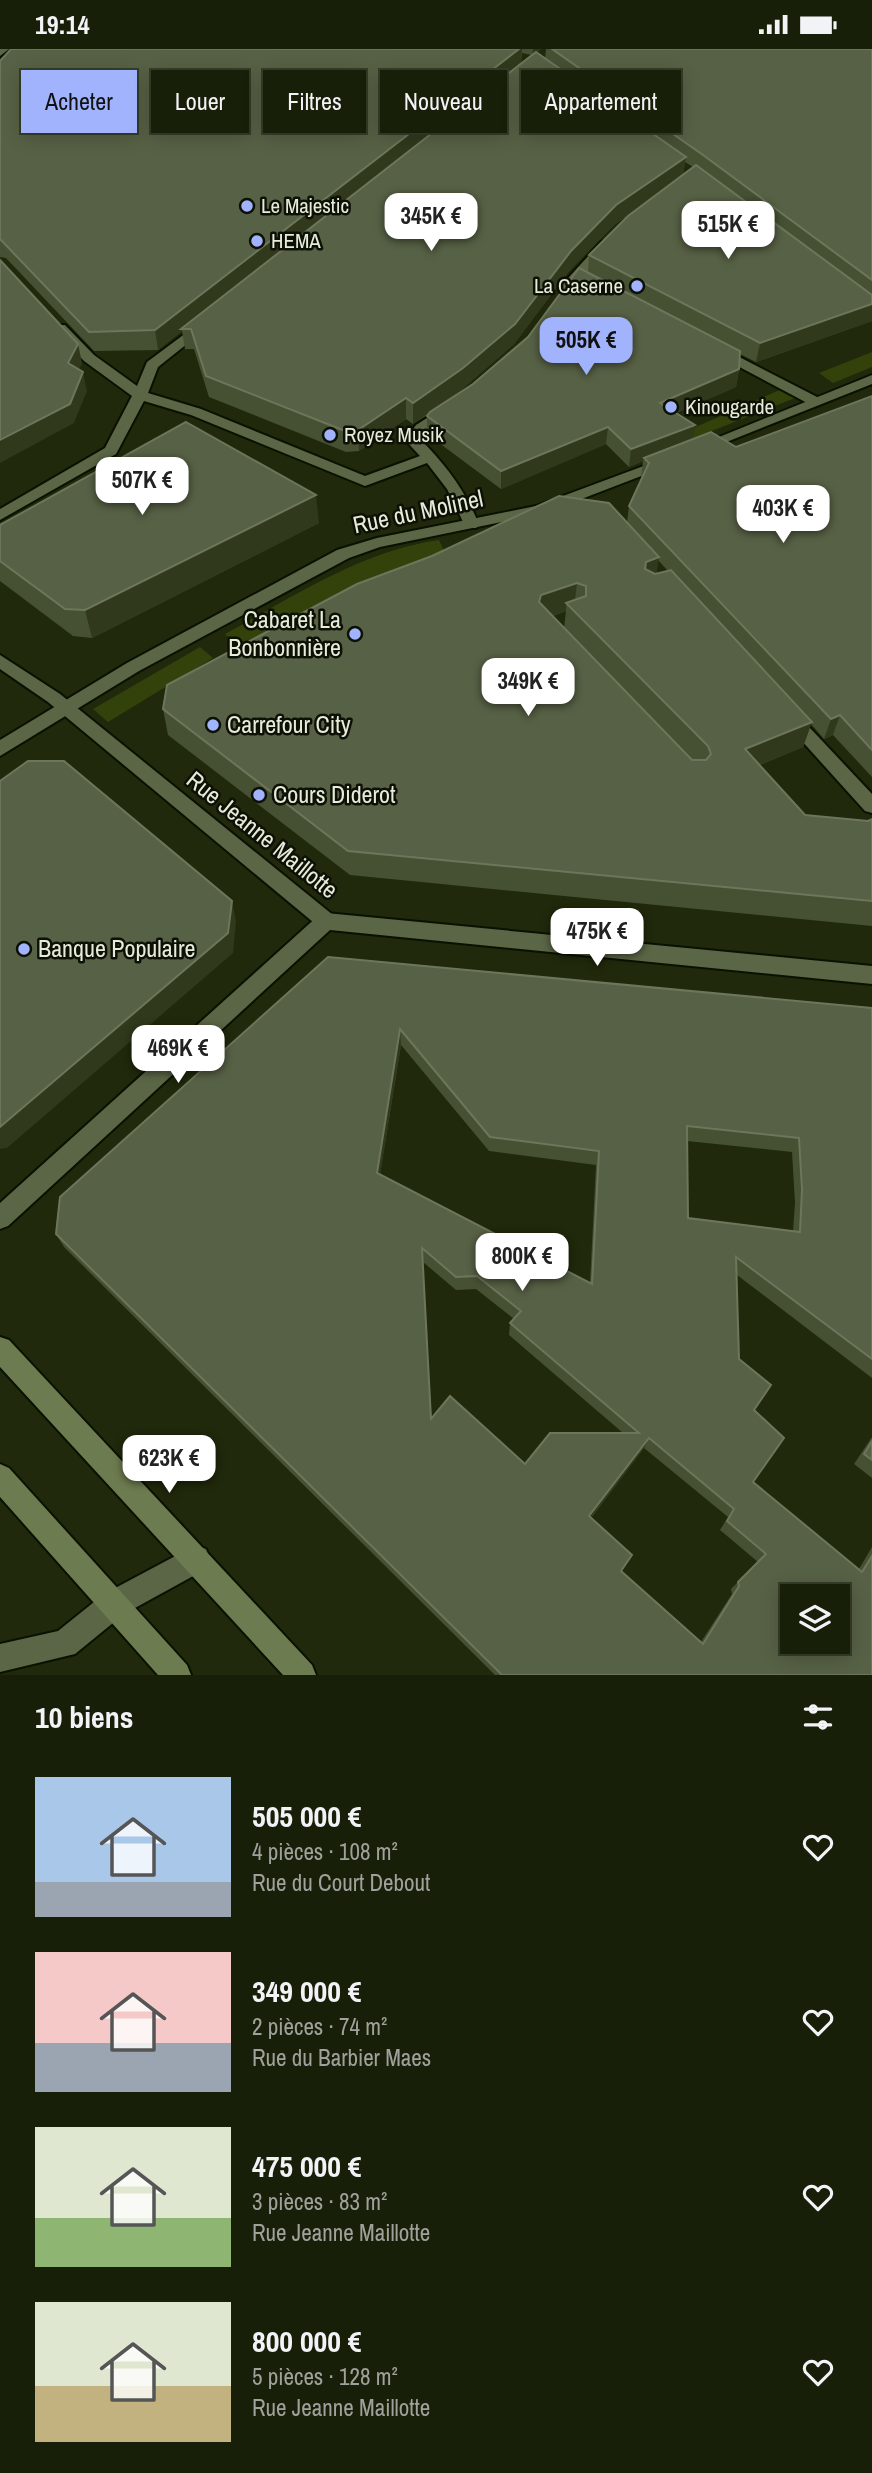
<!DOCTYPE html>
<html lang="fr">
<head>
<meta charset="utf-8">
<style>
  :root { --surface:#181f08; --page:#212712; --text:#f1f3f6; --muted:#9fa29c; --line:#363d29; --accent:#a1b3fd }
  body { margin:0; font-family:"Archivo Narrow",sans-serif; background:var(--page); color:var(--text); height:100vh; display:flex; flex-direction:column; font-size:26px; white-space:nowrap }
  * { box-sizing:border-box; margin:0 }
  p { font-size:23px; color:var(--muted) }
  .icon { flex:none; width:38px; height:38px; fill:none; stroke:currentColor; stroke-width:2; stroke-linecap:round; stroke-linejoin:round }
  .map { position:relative; height:1626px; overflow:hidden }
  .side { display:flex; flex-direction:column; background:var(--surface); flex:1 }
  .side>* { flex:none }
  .hud { position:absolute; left:21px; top:21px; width:831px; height:63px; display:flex; gap:14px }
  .tools { position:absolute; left:780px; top:1535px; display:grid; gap:14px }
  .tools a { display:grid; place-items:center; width:70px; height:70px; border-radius:0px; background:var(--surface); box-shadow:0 4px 18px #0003,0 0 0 2px var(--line); font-size:35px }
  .price { position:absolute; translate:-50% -60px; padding:0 16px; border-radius:14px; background:#fff; color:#222; font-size:23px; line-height:46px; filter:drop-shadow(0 2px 4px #0008) }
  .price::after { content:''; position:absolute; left:50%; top:42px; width:21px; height:16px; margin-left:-10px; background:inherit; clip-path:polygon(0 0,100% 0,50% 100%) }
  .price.active { background:var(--accent); color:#111 }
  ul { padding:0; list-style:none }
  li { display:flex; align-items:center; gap:21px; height:175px; padding:0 35px }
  li span { display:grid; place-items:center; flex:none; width:196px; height:140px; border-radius:0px; color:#555 }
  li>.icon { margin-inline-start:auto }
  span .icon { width:84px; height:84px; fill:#fffc; stroke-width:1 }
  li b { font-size:30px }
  h2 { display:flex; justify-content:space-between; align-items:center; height:84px; padding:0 35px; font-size:30px }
  .pill { padding:0 24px; border-radius:0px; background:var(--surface); box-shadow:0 4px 18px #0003,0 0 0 2px var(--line); font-size:24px; line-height:63px }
  .pill.active { background:var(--accent); color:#111 }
  .status { display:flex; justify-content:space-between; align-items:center; height:49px; padding:0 35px; background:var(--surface); direction:ltr }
  .status svg { height:19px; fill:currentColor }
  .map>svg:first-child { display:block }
  .green { fill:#33420a }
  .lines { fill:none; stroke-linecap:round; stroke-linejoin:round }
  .service-casing { stroke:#0a1100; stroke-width:4 }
  .pedestrian-casing { stroke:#0a1100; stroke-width:4 }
  .minor-casing { stroke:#0a1100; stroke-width:4 }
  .tertiary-casing { stroke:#0a1100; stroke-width:4 }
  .secondary-casing { stroke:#0a1100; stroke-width:4 }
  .service { fill:#5b6646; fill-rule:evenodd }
  .pedestrian { fill:#5b6646; fill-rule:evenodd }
  .minor { fill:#5b6646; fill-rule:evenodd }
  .tertiary { fill:#5b6646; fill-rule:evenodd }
  .secondary { fill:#6d7b50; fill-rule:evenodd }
  .wall { fill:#465033; fill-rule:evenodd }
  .shaded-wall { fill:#30391b }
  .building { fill:#576145; stroke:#6d765c; stroke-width:2; fill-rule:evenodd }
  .poi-dot { fill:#a1b3fd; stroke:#0c1005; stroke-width:2.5 }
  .labels { text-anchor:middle; stroke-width:5; stroke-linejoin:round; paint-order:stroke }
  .far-poi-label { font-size:21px; fill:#e5ecda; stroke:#0c1005; text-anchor:start }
  .street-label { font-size:24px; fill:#e5ecda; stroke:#0c1005 }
  .poi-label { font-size:24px; fill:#e5ecda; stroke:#0c1005; text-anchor:start }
</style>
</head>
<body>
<div class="status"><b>19:14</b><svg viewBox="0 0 49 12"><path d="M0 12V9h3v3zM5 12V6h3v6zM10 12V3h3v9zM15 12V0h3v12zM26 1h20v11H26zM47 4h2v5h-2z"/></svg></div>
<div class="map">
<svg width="872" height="1626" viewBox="0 0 872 1626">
  <rect width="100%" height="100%" fill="#20290b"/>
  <g class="green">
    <path d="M872,303V318L833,334L819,324Z"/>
    <path d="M782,340L795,349L649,407L643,401Z"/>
    <path d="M439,491L445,504L239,597L225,585C293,548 361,502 439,491Z"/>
    <path d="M200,598L213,609L108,673L93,660Z"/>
  </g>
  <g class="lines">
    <defs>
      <path id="service" d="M196,1496L206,1500L210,1510L206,1520L124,1565L75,1605L0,1623V1595L58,1582L104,1545Z"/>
      <g id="pedestrian">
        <path d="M202,272L209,276L207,279L158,318L148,344L201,360L365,427L420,407L405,391L416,376H426L428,379L420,390C445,415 466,442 479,476L476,479H466L447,440L427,414L365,437L191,366L144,352L116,405L0,471V460L105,399L132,347L84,312L55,282V276H65L94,306L137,337L147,313Z"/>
        <path d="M0,606L60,645L333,866L336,872L333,878L326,880L319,878L48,653L0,620Z"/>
      </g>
      <g id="minor">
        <path d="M0,0H9L0,7Z"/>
        <path d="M605,192L611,196L609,199L570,244H560V238L601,193Z"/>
        <path d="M718,297L821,350L823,353L816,357L811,356L713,304L711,301Z"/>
        <path d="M446,357L453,361L451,364L426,382H416V376Z"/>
        <path d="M789,661L795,663L872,745V764L865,762L783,671L780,667L783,663Z"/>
        <path d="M326,864L872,917V935L330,881L8,1177L0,1180V1154L319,866Z"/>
      </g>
      <g id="tertiary">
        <path d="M872,326V335L704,402L699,403L692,399Z"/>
        <path d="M665,409L672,413L670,416L545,464L380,498L349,509L139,622L0,707V691L127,614L337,501L377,489L536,457Z"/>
      </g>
      <g id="secondary">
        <path d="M0,1288L9,1291L312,1616L316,1626H283L0,1318Z"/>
        <path d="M0,1415L9,1419L187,1616L191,1626H158L0,1448Z"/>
      </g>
    </defs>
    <use href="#service" class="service-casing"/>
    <use href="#pedestrian" class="pedestrian-casing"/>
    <use href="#minor" class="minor-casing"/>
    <use href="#tertiary" class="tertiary-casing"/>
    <use href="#secondary" class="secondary-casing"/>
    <use href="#service" class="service"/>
    <use href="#pedestrian" class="pedestrian"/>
    <use href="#minor" class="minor"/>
    <use href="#tertiary" class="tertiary"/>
    <use href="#secondary" class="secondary"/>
  </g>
  <g class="wall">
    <path d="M11,0H541L537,3L545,9L546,0H872V272L756,313L740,305L739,320L736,338L676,364L692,390L736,398L872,347V728L833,686L824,690L811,675L803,698L760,716L805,766L868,772L872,770V877L350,826L168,686L163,660L627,474L629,457L641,430V429L643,412L629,418L606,395L501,440L427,385V367L430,364L413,375L406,370L359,402L346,403L209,348L194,300H185L182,282L158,301L94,302L6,209L0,208V12ZM522,4L532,6L521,14ZM685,113L693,118L683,126ZM653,148L589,206L588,223L528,288L473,335L433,361L462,340L514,295L569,222L614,176ZM658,511L668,522L656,525ZM566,562L564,579L553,567Z"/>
    <path d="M319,474L92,589L73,587L0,532V476Z"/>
    <path d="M328,908L872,959V1329L737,1226L739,1310L754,1361L753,1433L859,1520L872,1498V1626H495L64,1198L56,1185ZM401,996L489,1102L596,1116L590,1234L380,1125ZM687,1092L792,1103L795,1154L793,1182L688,1169ZM423,1213L456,1241L476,1240L514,1270L510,1274L509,1286L623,1384L525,1415L431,1370ZM644,1399L728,1468L720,1481L758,1513L731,1540L732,1545L701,1593L621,1523L632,1506L591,1469Z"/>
    <path d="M872,1388V1429L854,1415Z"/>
  </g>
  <g class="shaded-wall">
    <path d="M519,0H522L521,15L181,280L182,282L158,301L155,281Z"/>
    <path d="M533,0H541L532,6Z"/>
    <path d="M686,108L683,127L614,176L569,222L514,295L462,340L413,375V354L571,202L616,156Z"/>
    <path d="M872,255V272L756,313L760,294Z"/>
    <path d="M78,295L82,314L73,334L68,314Z"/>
    <path d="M739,320L736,338L657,372L660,354Z"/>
    <path d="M83,323L87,342L74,374L0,414V391Z"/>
    <path d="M406,349V370L359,402L358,381Z"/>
    <path d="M695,376L692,393L644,409L643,412L629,418L631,400Z"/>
    <path d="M608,378L606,395L501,440V422Z"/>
    <path d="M316,446L319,474L92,589L85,561Z"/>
    <path d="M659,508L655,534L642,539L646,513Z"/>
    <path d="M577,534L574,560L566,554V562L539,572V553L541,546Z"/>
    <path d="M840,666L833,686L824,690L831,670Z"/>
    <path d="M812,673L803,698L738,725L745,700Z"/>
    <path d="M232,852L236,872L233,904L7,1099L0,1100V1078Z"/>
    <path d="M400,980L401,996L378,1138L377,1124Z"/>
    <path d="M649,1389L644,1399L586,1475L589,1467Z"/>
  </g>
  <g class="building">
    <path d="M11,0H519L155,281L89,283L0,190V12Z"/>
    <path d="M552,0H872V231L703,106Z"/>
    <path d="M536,3L686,108L616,156L571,202L515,275L463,319L413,354L406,349L358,381L345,382L206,327L191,280H181Z"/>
    <path d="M696,116L872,246V255L760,294L589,206L628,167Z"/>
    <path d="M0,211L78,295L68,314L83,323L70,355L0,391Z"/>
    <path d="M579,219L740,302L739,320L660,354L695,376L631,400L608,378L501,422L427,367L430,363L473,335L528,288Z"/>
    <path d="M872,347V701L840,666L831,670L629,457L649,414L644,409L711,383L736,398Z"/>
    <path d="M186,373L316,446L85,561L65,560L0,512V476Z"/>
    <path d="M559,447L609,454L659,508L646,513L645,520L655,525L671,521L812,673L745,700L805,766L868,772L872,770V852L348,802L163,660L167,636L357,535L432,507ZM577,534L586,537V547L566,554L708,697L711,705L706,711H692L539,553L541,546Z"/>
    <path d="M28,712H64L232,852L228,884L0,1078V732Z"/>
    <path d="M328,908L872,959V1310L736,1208L739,1310L771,1336L754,1361L784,1389L753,1433L862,1523L872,1507V1626H502L56,1185L60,1148ZM400,980L490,1088L599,1102L592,1235L377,1124ZM687,1077L799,1089L802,1140L800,1183L688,1169ZM422,1199L456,1228L477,1227L521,1262L510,1274L639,1384H550L525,1415L450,1347L431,1370ZM649,1389L734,1460L727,1472L766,1505L738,1533L739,1537L703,1595L621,1522L632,1506L589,1467ZM793,1547H838V1592H793Z"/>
    <path d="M872,1392V1411L864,1405Z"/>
  </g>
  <g class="poi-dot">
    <circle cx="247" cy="157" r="7"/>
    <circle cx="257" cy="192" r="7"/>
    <circle cx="637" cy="237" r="7"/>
    <circle cx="671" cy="358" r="7"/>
    <circle cx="330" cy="386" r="7"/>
    <circle cx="355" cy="585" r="7"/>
    <circle cx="213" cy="676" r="7"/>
    <circle cx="259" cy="746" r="7"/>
    <circle cx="24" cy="900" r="7"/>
  </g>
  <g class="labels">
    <g class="far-poi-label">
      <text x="261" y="164">Le Majestic</text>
      <text x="271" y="199">HEMA</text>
      <text x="623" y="244" text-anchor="end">La Caserne</text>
      <text x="685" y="365">Kinougarde</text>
      <text x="344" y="393">Royez Musik</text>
    </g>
    <g class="street-label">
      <text transform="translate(418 463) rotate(-12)" y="8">Rue du Molinel</text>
      <text transform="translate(262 786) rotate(39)" y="8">Rue Jeanne Maillotte</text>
    </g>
    <g class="poi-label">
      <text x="341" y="579" text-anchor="end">Cabaret La<tspan x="341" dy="28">Bonbonnière</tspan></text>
      <text x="227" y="684">Carrefour City</text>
      <text x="273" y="754">Cours Diderot</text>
      <text x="38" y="908">Banque Populaire</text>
    </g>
  </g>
</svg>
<div class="tools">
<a><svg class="icon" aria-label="layers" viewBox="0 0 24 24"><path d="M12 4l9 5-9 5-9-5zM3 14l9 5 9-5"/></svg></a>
</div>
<b class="price" style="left:431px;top:204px">345K €</b>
<b class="price" style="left:728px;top:212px">515K €</b>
<b class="price active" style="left:586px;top:328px">505K €</b>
<b class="price" style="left:142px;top:468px">507K €</b>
<b class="price" style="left:783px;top:496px">403K €</b>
<b class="price" style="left:528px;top:669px">349K €</b>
<b class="price" style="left:597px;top:919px">475K €</b>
<b class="price" style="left:178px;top:1036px">469K €</b>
<b class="price" style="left:522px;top:1244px">800K €</b>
<b class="price" style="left:169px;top:1446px">623K €</b>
<div class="hud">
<a class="pill active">Acheter</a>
<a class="pill">Louer</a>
<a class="pill">Filtres</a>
<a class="pill">Nouveau</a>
<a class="pill">Appartement</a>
</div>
</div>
<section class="side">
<h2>10 biens<svg class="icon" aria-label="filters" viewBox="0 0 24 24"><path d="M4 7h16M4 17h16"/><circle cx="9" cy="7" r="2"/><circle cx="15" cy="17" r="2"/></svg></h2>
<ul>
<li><span style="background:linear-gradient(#a9c7e8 75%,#9aa5b1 0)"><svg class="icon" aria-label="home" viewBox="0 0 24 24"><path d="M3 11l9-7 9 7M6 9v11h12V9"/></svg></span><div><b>505 000 €</b><p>4 pièces · 108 m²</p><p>Rue du Court Debout</p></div><svg class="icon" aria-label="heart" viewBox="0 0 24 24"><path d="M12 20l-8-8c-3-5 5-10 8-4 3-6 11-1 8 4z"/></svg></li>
<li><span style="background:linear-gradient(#f6c9c9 65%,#9aa5b1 0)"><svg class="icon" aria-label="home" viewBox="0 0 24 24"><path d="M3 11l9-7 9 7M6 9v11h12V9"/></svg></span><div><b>349 000 €</b><p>2 pièces · 74 m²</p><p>Rue du Barbier Maes</p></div><svg class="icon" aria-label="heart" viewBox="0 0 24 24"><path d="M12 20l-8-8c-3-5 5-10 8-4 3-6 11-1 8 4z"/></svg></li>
<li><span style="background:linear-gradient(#dfe7d0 65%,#8fb573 0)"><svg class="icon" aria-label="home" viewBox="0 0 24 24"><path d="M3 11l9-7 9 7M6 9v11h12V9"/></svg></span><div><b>475 000 €</b><p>3 pièces · 83 m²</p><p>Rue Jeanne Maillotte</p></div><svg class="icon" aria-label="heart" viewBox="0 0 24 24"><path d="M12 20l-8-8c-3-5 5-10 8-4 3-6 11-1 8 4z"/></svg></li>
<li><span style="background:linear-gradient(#dfe7d0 60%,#c2b280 0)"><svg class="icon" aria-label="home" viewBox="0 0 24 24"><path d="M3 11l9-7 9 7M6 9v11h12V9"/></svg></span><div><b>800 000 €</b><p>5 pièces · 128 m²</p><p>Rue Jeanne Maillotte</p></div><svg class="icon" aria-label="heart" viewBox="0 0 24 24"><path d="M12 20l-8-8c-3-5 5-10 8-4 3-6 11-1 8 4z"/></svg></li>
</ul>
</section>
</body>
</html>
